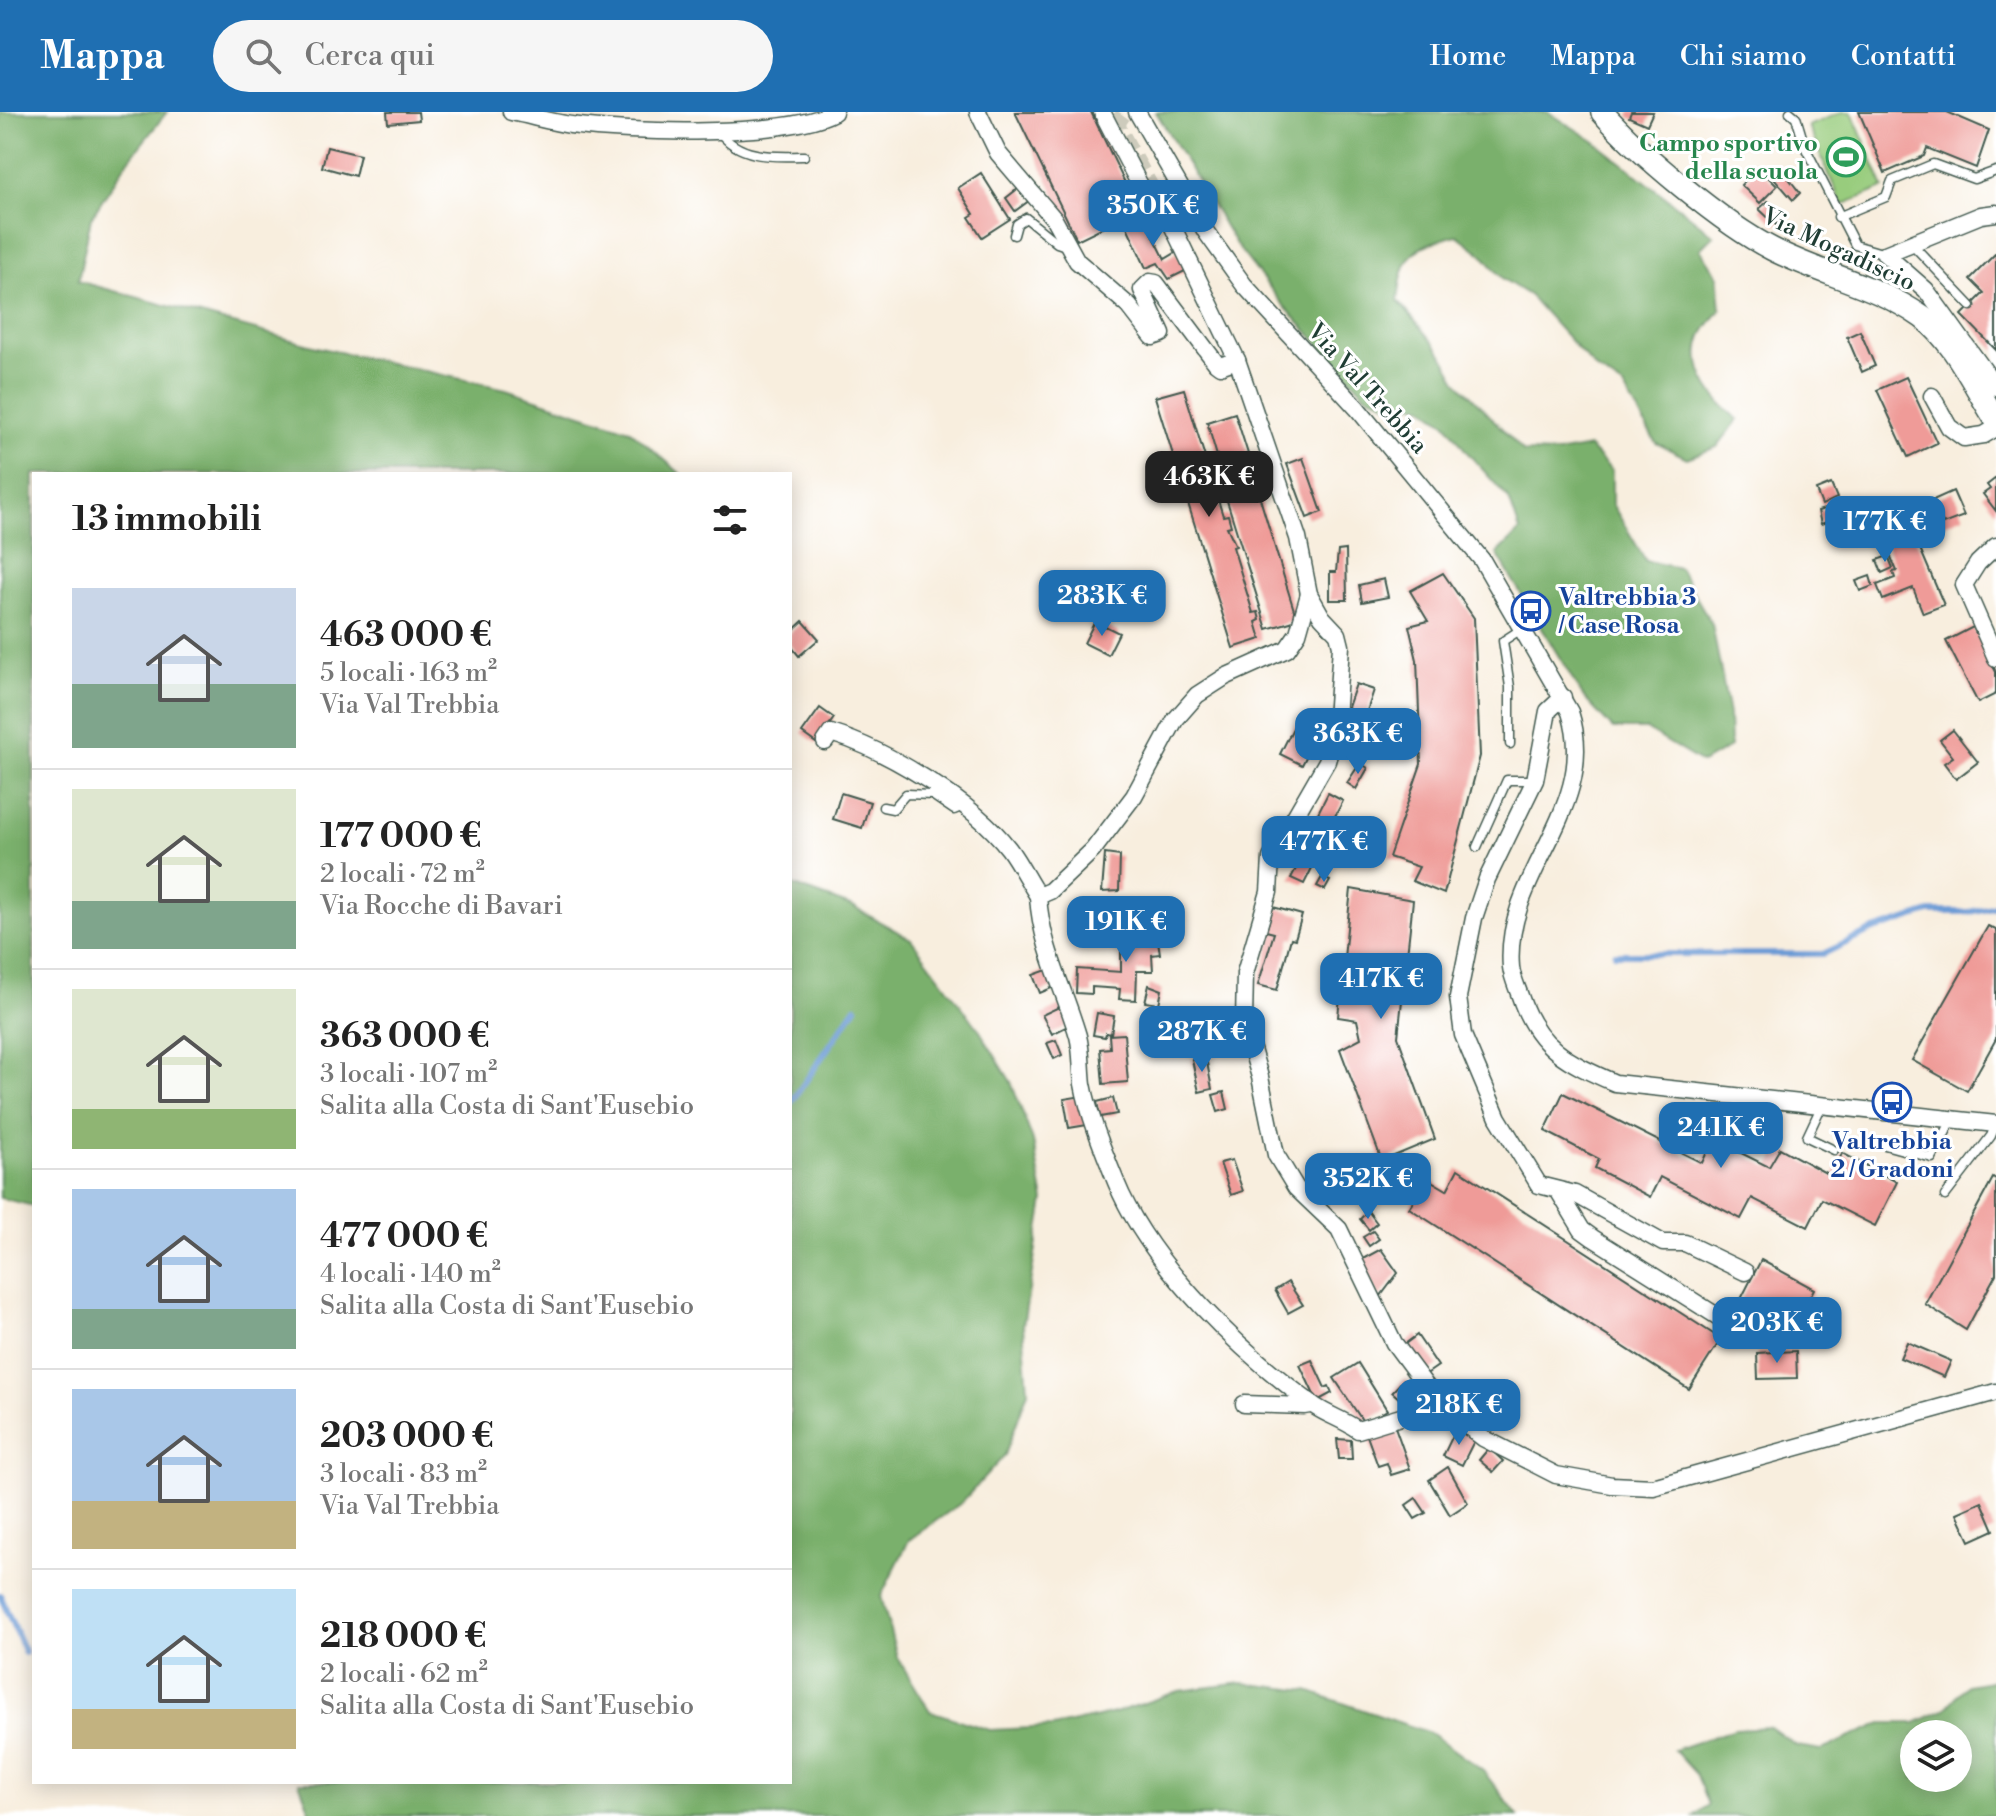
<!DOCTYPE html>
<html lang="it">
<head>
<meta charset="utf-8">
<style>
  :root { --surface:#fff; --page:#f6f6f6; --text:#222; --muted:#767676; --line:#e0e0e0; --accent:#1f6fb2 }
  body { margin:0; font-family:"Libre Bodoni",serif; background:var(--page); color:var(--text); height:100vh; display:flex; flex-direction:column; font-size:30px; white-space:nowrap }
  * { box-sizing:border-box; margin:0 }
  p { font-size:26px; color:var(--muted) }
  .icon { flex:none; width:44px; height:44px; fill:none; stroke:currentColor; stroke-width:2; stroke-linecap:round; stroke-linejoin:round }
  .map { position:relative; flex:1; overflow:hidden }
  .sheet { position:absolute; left:32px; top:360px; width:760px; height:1312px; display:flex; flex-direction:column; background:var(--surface); border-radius:0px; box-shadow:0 4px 20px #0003 }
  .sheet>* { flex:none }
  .controls { position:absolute; left:1900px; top:1608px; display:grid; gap:16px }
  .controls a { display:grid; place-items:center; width:72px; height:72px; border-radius:50%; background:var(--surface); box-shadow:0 4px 20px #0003; font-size:40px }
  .price { position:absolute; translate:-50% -68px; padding:0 18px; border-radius:16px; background:var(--accent); color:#fff; font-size:26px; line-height:52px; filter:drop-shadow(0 2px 4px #0008) }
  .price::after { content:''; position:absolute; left:50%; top:48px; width:24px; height:18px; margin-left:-12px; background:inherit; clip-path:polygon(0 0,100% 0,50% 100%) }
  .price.active { background:#222; color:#fff }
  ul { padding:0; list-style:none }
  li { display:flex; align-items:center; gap:24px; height:200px; padding:0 40px }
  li+li { border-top:2px solid var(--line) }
  li span { display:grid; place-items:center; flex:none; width:224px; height:160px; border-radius:0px; color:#555 }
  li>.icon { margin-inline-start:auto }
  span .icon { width:96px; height:96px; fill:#fffc; stroke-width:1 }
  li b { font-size:34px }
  h2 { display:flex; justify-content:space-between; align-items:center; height:96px; padding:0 40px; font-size:34px }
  header { display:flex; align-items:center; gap:48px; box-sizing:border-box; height:112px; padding:0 40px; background:var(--accent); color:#fff }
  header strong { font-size:38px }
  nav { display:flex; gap:44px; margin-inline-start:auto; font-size:28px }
  .search { width:560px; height:72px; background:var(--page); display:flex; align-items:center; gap:20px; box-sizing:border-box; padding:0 28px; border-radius:44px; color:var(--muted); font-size:30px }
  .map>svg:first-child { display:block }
  .green { fill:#98cc7d; stroke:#5c8458; stroke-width:2 }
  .forest { fill:#7ab06c; stroke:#4c7650; stroke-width:2; fill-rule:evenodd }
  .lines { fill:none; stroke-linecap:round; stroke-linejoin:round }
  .stream { stroke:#6c9bd5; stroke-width:6 }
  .building { fill:#ef9b98 }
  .street-tunnel { stroke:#cdcbbc; stroke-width:16; stroke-dasharray:16 8; stroke-linecap:butt }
  .lane-casing { stroke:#40584e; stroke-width:11 }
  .street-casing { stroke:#40584e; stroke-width:19 }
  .secondary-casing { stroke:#40584e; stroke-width:25 }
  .lane { stroke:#fff; stroke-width:8 }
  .street { stroke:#fff; stroke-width:16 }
  .secondary { stroke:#fff; stroke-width:22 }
  .labels { text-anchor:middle; stroke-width:6; stroke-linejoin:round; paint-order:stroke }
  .leisure-label { font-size:24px; font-weight:bold; fill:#27864d; stroke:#fff; text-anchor:end }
  .street-label { font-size:24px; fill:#1f3d34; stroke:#fff }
  .transit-label { font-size:24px; font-weight:bold; fill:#164399; stroke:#fff; text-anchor:start }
</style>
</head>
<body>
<header>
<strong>Mappa</strong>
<div class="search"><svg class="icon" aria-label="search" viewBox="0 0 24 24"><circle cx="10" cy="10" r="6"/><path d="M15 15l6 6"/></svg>Cerca qui</div>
<nav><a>Home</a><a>Mappa</a><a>Chi siamo</a><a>Contatti</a></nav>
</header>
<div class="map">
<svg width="1996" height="1704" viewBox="0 0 1996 1704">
  <rect width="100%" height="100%" fill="#fff"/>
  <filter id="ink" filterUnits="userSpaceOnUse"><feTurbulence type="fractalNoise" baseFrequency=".0125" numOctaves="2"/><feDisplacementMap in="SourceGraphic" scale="16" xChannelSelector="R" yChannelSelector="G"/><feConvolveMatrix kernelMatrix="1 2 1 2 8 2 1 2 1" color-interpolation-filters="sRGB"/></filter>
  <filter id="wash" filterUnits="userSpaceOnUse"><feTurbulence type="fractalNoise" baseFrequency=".006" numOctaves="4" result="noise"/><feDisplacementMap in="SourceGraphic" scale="32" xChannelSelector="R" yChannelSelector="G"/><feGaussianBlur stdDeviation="1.8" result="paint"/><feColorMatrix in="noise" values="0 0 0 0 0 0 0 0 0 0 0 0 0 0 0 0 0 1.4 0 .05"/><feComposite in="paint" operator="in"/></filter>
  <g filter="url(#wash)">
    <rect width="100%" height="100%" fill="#f8eede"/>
    <path class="green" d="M1842,0H1852L1884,76L1842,93L1808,14Z"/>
    <g class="forest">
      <path d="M0,0H167L125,53L91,106L78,169L317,235L506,277L630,318L681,362H34V1094L0,1086Z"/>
      <path d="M1156,0H1548L1594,29L1714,123L1700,137L1718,164L1721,197C1715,205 1706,215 1702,224C1689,257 1715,288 1738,308L1717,335L1687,346L1656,331L1623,275L1596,257L1530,184L1503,167L1482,142L1457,123C1411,135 1403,142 1398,189L1440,239L1457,269L1524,340L1557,341L1589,335L1612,359V392L1646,449L1679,456L1712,512L1729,602L1730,635L1702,651L1646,617H1613L1584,586L1497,442L1520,419L1509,387L1465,338L1447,312L1421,293L1390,292L1366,283L1285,195L1237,134Z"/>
      <path d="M790,772L853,795L911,827L978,916L1011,970L1033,1029L1044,1089L1023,1213L1028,1279L1005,1343L961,1391L909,1428L881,1484L897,1545L930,1599L990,1618L1053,1615L1115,1601L1179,1579L1242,1571L1308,1579L1430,1621L1483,1659L1518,1704H312L299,1670H790Z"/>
      <path d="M1996,1568V1704H1694L1708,1693L1696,1662L1674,1638L1735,1617L1770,1615L1797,1634L1822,1638L1882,1611H1915L1944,1598L1967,1573ZM1958,1622V1666H1914V1622Z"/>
    </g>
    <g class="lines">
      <g class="stream">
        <path d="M1615,842H1823L1871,819L1930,800H1970L1996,794"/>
        <path d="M790,992L856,895"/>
        <path d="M0,1483L25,1541"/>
      </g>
    </g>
    <g id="blocks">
      <g class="building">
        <path d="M387,0H418L419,8L388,11Z"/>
        <path d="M1015,0H1091L1138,98L1077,128Z"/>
        <path d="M1631,0H1653L1647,13L1629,5Z"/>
        <path d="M1859,0H1947L1989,18L1976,56L1927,36L1924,44L1885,61Z"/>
        <path d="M327,35L360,43L355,64L322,55Z"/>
        <path d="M1758,55L1777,74L1760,91L1741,73Z"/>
        <path d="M1783,59L1800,81L1793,88L1774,66Z"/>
        <path d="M981,61L1010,107L982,125L969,105L974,102L958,76Z"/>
        <path d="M1020,75L1030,88L1015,99L1006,86Z"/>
        <path d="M1768,89L1784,105L1776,113L1759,97Z"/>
        <path d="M1142,101L1165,147L1177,140L1187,158L1169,167L1158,151L1146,156L1125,110Z"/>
        <path d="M1996,141V238L1962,203L1984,181L1970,167Z"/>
        <path d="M1860,219L1875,254L1862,260L1847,225Z"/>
        <path d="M1906,265L1937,331L1908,345L1877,278Z"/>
        <path d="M1184,277L1223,404L1228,403L1231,414L1227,415L1236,434L1233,435L1253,501L1258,500L1260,508L1256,510L1261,527L1233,536L1155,285Z"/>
        <path d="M1235,301L1248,342L1219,351L1207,310Z"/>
        <path d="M1303,346L1322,400L1307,406L1287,352Z"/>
        <path d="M1996,366V399L1983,382L1990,377L1987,373Z"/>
        <path d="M1255,370L1297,508L1267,517L1224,379Z"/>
        <path d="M1831,372L1837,386L1822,393L1816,378Z"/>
        <path d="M1953,379L1964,404L1943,412L1933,388Z"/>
        <path d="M1834,394L1840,413L1832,415L1830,409L1821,412L1818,399Z"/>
        <path d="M1906,421L1916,427L1944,493L1923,501L1913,476L1883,488L1877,473L1895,466L1893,460L1897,459L1885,431Z"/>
        <path d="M1346,438L1347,488H1330V460H1336L1338,439Z"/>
        <path d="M1888,444L1893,456L1882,461L1877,448Z"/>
        <path d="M1443,461L1474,506L1480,644L1444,782L1412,769L1419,755L1389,745L1421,652L1417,548L1409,514L1428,509L1410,479Z"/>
        <path d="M1870,464L1873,474L1860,479L1856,469Z"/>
        <path d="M1384,467L1388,485L1362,490L1359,473Z"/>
        <path d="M803,509L819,527L799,544L790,533V521Z"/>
        <path d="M1095,509L1119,521L1108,543L1084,531Z"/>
        <path d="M1973,515L1996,560V582L1978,591L1946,529Z"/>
        <path d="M1356,572L1374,578L1358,626L1348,623L1354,604L1346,601Z"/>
        <path d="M820,596L834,606L816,631L802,621Z"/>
        <path d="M1295,612L1317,623L1302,653L1280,642Z"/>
        <path d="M1953,618L1978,650L1956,667L1944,651L1953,645L1940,628Z"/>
        <path d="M1360,651L1368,656L1356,677L1347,671Z"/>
        <path d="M841,681L870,690L862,716L833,707Z"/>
        <path d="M1328,681L1343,689L1324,725L1329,728L1324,741L1320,740L1304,772L1291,766L1315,721L1311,719L1300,740L1283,732L1300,699L1315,707Z"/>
        <path d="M1105,742L1120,744L1119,779L1102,780Z"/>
        <path d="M1322,765L1330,769L1325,778L1317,774Z"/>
        <path d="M1351,777L1413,788L1398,925L1435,1027L1382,1049L1340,937L1361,926L1357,908L1338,905Z"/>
        <path d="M1273,795L1302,803L1295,827L1291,826L1277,878L1258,873L1274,821L1266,819Z"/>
        <path d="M1154,802L1160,842L1152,843L1153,859H1137L1136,888L1119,887L1120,877L1092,875V882L1076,881L1077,857L1121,860V832L1138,829L1137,805Z"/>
        <path d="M1181,813L1182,823L1169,824L1167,814Z"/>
        <path d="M1988,814L1996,818V927L1967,979L1912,948Z"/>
        <path d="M1047,858L1054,875L1040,881L1033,863Z"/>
        <path d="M1149,873L1162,878L1159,892L1145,890Z"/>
        <path d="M1061,894L1070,913L1052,922L1042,903Z"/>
        <path d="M1097,901L1114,904L1111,922L1106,921L1105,925L1093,923Z"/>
        <path d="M1124,922L1128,970L1103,972L1100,937L1110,936L1109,923Z"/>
        <path d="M1056,928L1062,943L1054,947L1047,931Z"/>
        <path d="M1206,945L1212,977L1199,980L1192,948Z"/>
        <path d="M1224,980L1228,997L1218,1000L1213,983Z"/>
        <path d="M1563,981L1702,1051L1713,1027L1769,1055L1780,1036L1833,1065L1842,1041L1897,1070L1875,1114L1822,1087L1808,1115L1752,1086L1741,1107L1660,1065L1650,1085L1595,1056L1599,1047L1545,1019Z"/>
        <path d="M1082,984L1093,1012L1069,1016L1064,987Z"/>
        <path d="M1113,986L1117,1002L1100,1005L1097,990Z"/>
        <path d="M1232,1048L1243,1079L1231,1083L1220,1051Z"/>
        <path d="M1458,1057L1721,1227L1689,1277L1409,1096L1428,1067L1447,1078Z"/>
        <path d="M1993,1066L1996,1068V1162L1966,1218L1925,1192Z"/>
        <path d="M1368,1099L1377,1111L1369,1118L1360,1107Z"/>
        <path d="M1373,1119L1379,1127L1369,1134L1363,1125Z"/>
        <path d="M1381,1137L1398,1161L1380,1185L1359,1149Z"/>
        <path d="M1761,1148L1814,1177L1794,1215L1741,1187Z"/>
        <path d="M1288,1170L1303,1193L1288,1201L1275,1178Z"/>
        <path d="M1417,1223L1438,1254L1425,1263L1401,1235Z"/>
        <path d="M1907,1230L1951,1249L1944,1265L1900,1246Z"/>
        <path d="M1796,1239L1797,1266L1758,1267L1757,1241Z"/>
        <path d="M1312,1248L1325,1276L1329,1274L1332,1281L1317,1289L1300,1253Z"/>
        <path d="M1358,1251L1387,1298L1364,1311L1334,1266Z"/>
        <path d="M1404,1267L1413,1274L1401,1288L1392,1280Z"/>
        <path d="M1394,1312L1410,1357L1391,1363L1387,1351L1378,1354L1366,1321Z"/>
        <path d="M1456,1317L1475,1327L1462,1353L1443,1344Z"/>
        <path d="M1337,1327L1351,1328L1352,1347H1339Z"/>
        <path d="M1489,1336L1503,1349L1493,1360L1479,1348Z"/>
        <path d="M1448,1355L1468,1391L1450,1403L1429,1368Z"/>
        <path d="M1416,1386L1426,1401L1415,1407L1406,1393Z"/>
        <path d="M1982,1390L1994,1418L1970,1429L1957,1401Z"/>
      </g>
    </g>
  </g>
  <g filter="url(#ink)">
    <use href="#blocks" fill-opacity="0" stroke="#40584e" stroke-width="2"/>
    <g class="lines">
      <path class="street-tunnel" d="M1123,3L1118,10L1119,17L1170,109"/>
      <defs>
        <g id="lane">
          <path d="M1790,0L1796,5L1805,35L1855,133L1885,142"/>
          <path d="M718,18C738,47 773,45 804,44"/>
          <path d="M1838,105L1886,85L1892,69L1933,52L1974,67L1996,59"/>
          <path d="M1014,123L1017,112L1026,106L1057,131L1066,134"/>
          <path d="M1911,131L1971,194"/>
          <path d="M1510,632V575L1503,529L1523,516"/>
          <path d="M883,695L893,697L906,682L932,683L954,698L961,695"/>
          <path d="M1477,735L1507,668H1535"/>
          <path d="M1749,986L1735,1018L1764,1033"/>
          <path d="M1822,993L1807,1025L1834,1038"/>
          <path d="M1874,1030L1932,1046L1952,1008"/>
          <path d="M1945,1084L1991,1024L1996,1012"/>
        </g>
        <g id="street">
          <path d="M511,0C531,4 551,10 571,13C627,21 787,26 834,0"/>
          <path d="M978,0L998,41L1054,107L1077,149L1129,194L1153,225L1162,222L1142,178L1150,170L1156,171L1216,251L1220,254L1237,248"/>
          <path d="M1102,0L1158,108"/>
          <path d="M1137,0L1206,120L1244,173L1357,296L1482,448L1570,600C1601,696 1503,762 1511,855C1512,865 1517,875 1520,884C1537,936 1569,951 1615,971L1996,1012"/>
          <path d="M1996,101L1981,103L1885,142L1926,178L1996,275"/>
          <path d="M1170,109L1237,248L1298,426L1309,482L1322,505L1338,522L1341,534L1335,622L1327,649L1271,746L1269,780L1245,861L1244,910L1260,965L1276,1043L1296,1076L1339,1117L1394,1231L1440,1293L1483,1326L1556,1363L1612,1373L1653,1375L1996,1280"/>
          <path d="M1932,284L1949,315L1964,326L1984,323L1996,316"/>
          <path d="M1996,434L1978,451L1964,473L1996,546"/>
          <path d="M1309,482L1298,521L1287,537L1225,565L1197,583L1175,608L1134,684L1093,738L1050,779L1038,784C1041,835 1064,876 1078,924C1082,939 1081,956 1083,972C1089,1004 1104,1040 1116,1070C1150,1154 1244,1243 1316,1295C1328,1303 1344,1308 1358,1318L1440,1293"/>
          <path d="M1563,585L1548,599L1535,668L1487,767L1474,806L1458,885L1463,923L1498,1006L1539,1073L1575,1082L1663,1131H1685L1745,1160"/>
          <path d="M825,630L831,621C887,638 973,690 1009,737C1020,752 1028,769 1038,784"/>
          <path d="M1559,1080L1582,1118L1593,1126L1744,1221"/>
          <path d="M1244,1292L1304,1294L1310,1293L1309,1289"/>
        </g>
        <path id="secondary" d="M1602,0C1638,41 1723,112 1772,137C1820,162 1877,173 1922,205C1954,228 1975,276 1996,308"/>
      </defs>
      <use href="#lane" class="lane-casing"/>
      <use href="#street" class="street-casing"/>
      <use href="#secondary" class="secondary-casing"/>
      <use href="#lane" class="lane"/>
      <use href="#street" class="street"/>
      <use href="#secondary" class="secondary"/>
    </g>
  </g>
  <defs>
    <symbol id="stadium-ring" viewBox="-11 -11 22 22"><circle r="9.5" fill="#fff" stroke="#2e9e5b" stroke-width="1.5"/><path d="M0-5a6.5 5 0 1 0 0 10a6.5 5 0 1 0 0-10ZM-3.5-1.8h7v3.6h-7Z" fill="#2e9e5b"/></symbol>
    <symbol id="bus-ring" viewBox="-11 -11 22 22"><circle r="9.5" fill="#fff" stroke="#1a4fb4" stroke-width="1.5"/><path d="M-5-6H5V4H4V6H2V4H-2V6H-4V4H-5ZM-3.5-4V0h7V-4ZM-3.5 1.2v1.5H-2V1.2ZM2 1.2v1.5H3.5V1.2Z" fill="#1a4fb4"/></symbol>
  </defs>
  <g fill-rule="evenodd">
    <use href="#stadium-ring" x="1824" y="23" width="44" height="44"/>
    <use href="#bus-ring" x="1509" y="477" width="44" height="44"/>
    <use href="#bus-ring" x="1870" y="968" width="44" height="44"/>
  </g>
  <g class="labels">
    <g class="leisure-label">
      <text x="1818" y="39">Campo sportivo<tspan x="1818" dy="28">della scuola</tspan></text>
    </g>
    <g class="street-label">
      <text transform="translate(1839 137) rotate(25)" y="8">Via Mogadiscio</text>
      <text transform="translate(1368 276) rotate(48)" y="8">Via Val Trebbia</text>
    </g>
    <g class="transit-label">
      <text x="1559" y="493">Valtrebbia 3<tspan x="1559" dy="28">/ Case Rosa</tspan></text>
      <text x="1892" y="1037" text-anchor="middle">Valtrebbia<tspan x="1892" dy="28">2 / Gradoni</tspan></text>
    </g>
  </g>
</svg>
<div class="controls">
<a><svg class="icon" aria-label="layers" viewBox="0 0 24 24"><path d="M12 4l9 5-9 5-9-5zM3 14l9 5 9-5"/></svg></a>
</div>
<b class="price" style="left:1153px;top:136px">350K €</b>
<b class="price active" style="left:1209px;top:407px">463K €</b>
<b class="price" style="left:1885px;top:452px">177K €</b>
<b class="price" style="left:1102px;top:526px">283K €</b>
<b class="price" style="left:1358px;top:664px">363K €</b>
<b class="price" style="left:1324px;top:772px">477K €</b>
<b class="price" style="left:1126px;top:852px">191K €</b>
<b class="price" style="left:1381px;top:909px">417K €</b>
<b class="price" style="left:1202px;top:962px">287K €</b>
<b class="price" style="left:1721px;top:1058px">241K €</b>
<b class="price" style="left:1368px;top:1109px">352K €</b>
<b class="price" style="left:1777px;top:1253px">203K €</b>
<b class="price" style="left:1459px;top:1335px">218K €</b>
<section class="sheet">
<h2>13 immobili<svg class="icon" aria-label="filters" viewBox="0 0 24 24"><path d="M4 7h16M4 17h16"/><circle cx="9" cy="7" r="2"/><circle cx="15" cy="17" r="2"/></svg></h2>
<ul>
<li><span style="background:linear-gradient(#c9d6e8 60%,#7fa58c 0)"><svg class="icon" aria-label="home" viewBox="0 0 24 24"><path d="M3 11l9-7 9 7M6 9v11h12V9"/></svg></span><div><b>463 000 €</b><p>5 locali · 163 m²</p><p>Via Val Trebbia</p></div></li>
<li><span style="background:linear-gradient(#dfe7d0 70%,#7fa58c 0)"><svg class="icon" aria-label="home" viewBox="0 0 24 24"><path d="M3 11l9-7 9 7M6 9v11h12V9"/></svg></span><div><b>177 000 €</b><p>2 locali · 72 m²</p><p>Via Rocche di Bavari</p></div></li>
<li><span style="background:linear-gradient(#dfe7d0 75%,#8fb573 0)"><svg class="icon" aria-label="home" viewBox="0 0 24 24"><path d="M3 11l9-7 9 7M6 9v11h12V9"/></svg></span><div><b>363 000 €</b><p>3 locali · 107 m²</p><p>Salita alla Costa di Sant'Eusebio</p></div></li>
<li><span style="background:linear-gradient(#a9c7e8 75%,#7fa58c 0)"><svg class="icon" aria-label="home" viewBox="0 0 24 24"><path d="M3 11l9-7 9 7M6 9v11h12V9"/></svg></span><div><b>477 000 €</b><p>4 locali · 140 m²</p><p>Salita alla Costa di Sant'Eusebio</p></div></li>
<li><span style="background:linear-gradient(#a9c7e8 70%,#c2b280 0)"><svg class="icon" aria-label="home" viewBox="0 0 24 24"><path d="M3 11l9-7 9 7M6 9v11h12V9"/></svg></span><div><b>203 000 €</b><p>3 locali · 83 m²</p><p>Via Val Trebbia</p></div></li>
<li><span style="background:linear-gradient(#bfe0f5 75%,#c2b280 0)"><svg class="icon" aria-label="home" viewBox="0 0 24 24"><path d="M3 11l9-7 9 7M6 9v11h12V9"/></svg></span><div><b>218 000 €</b><p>2 locali · 62 m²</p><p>Salita alla Costa di Sant'Eusebio</p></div></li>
</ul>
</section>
</div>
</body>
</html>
